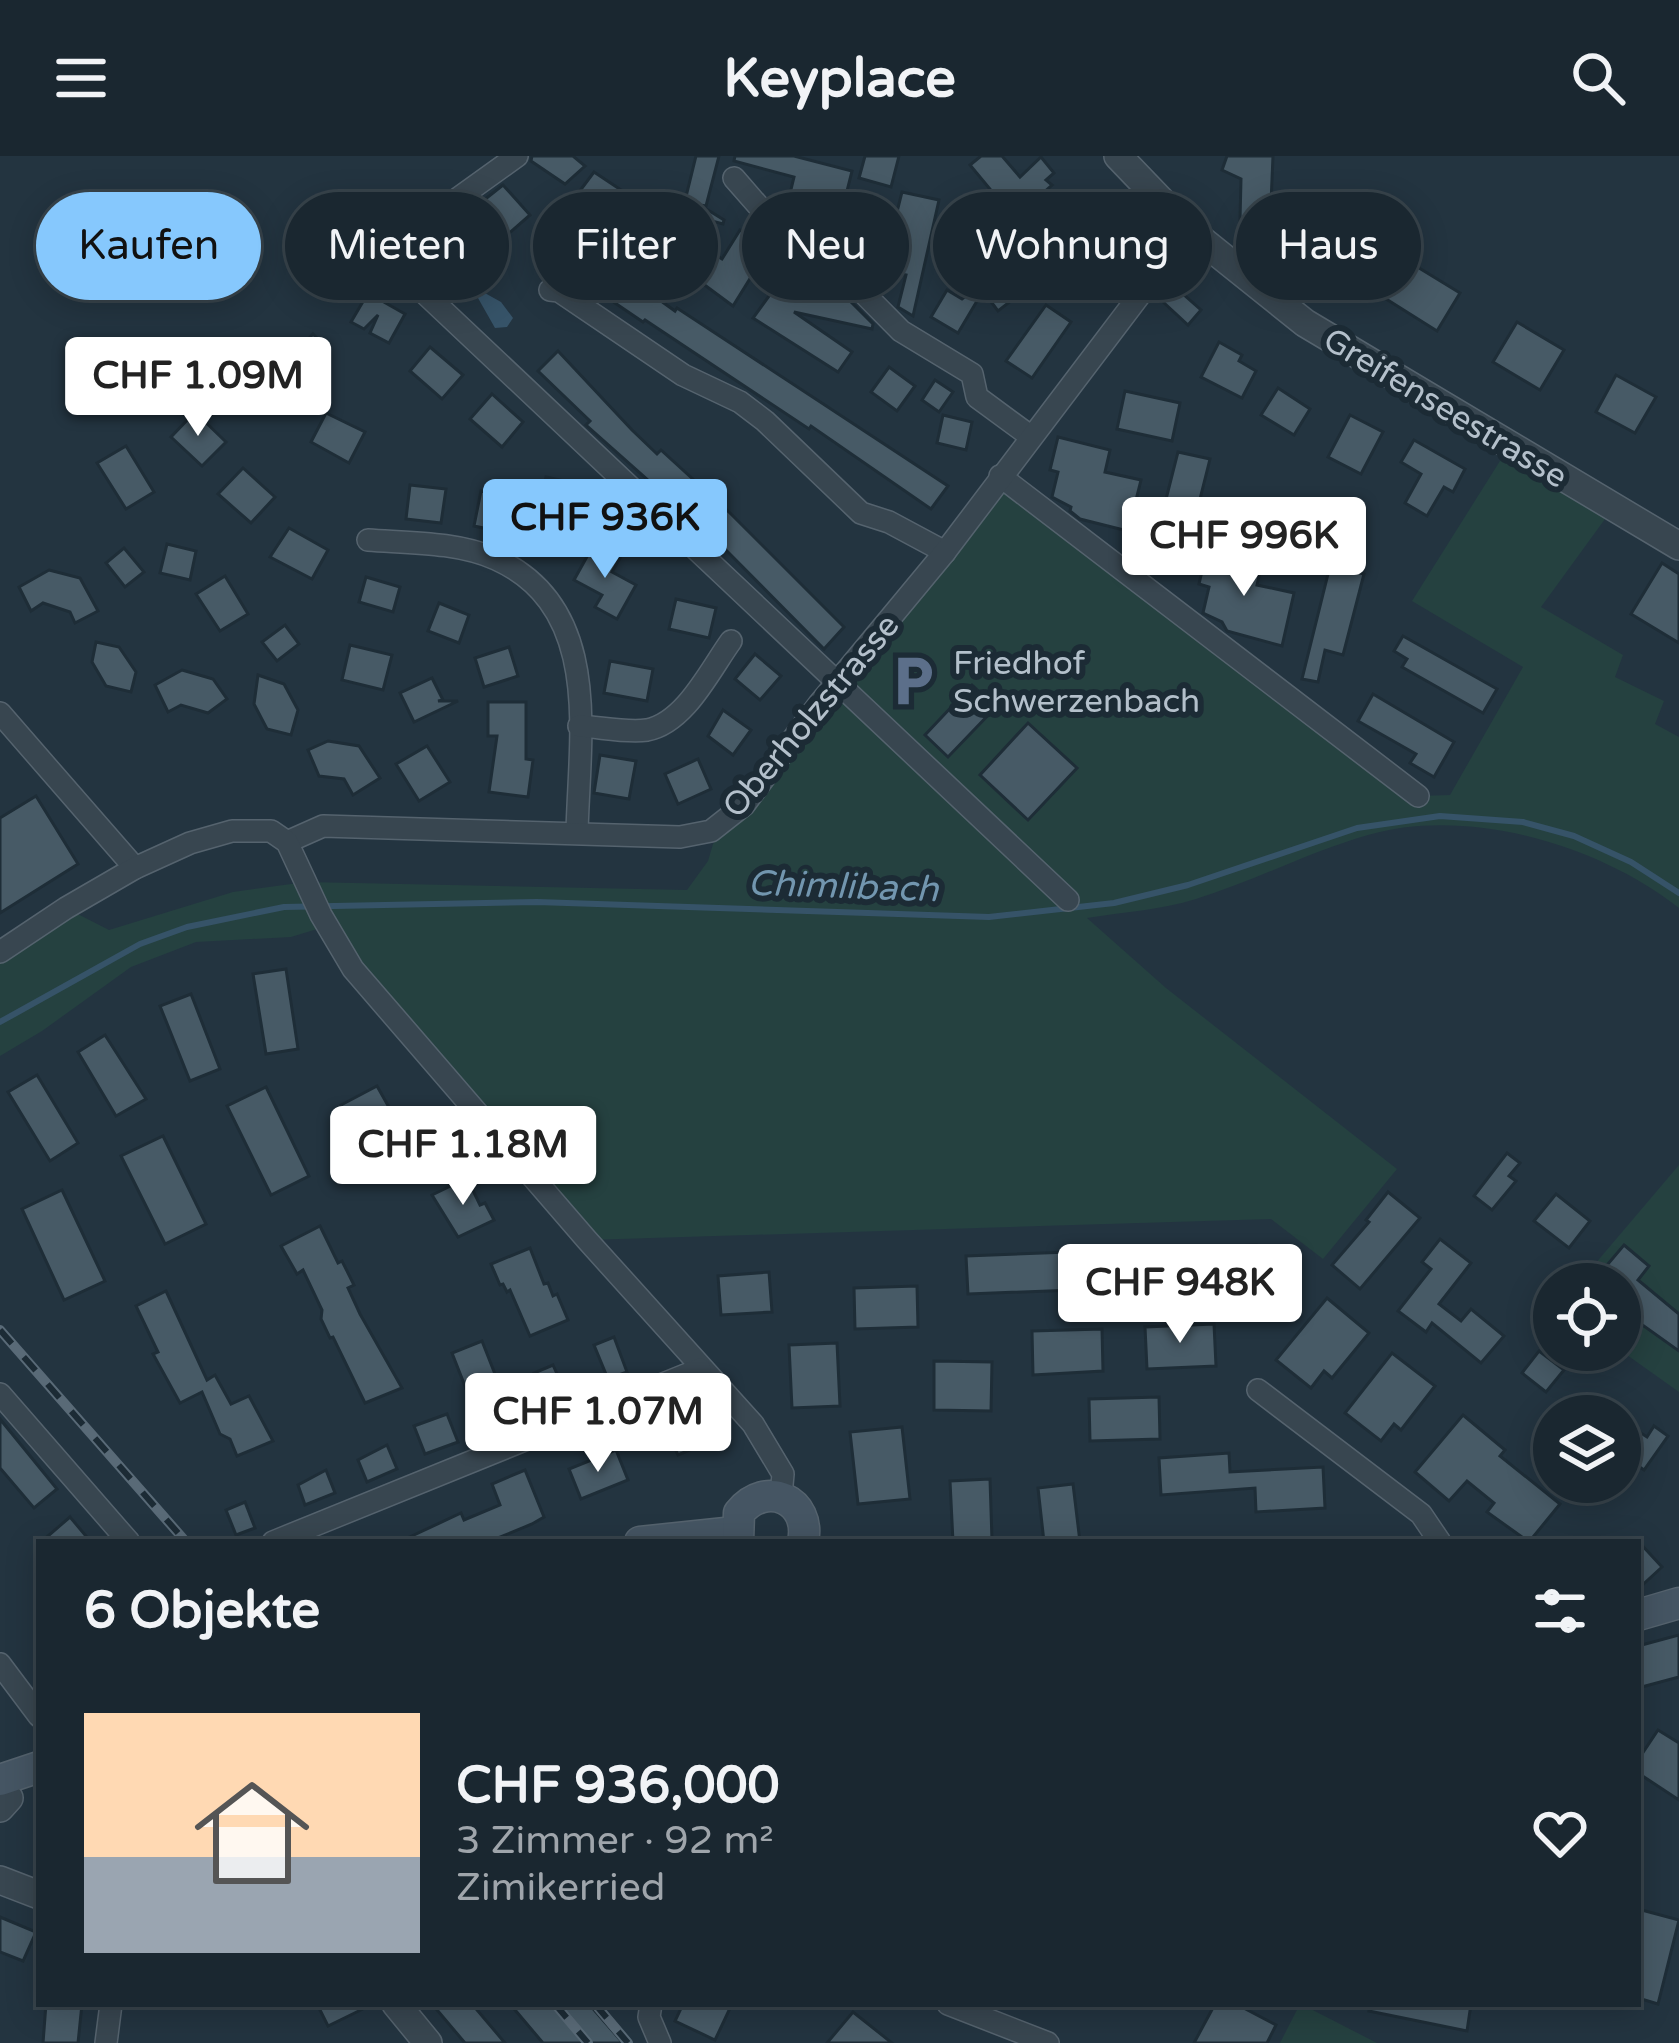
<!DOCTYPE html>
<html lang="de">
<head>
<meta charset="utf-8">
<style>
  :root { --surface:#1a2730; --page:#232f38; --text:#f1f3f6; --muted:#9fa5ab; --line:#38444c; --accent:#86c8fd }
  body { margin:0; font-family:"Varela Round",sans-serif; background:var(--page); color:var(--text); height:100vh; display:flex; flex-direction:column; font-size:45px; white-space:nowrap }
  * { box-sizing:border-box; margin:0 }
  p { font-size:39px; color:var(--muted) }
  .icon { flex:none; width:66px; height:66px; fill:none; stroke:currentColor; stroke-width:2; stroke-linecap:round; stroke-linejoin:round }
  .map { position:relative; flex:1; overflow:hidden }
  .panel { position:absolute; left:36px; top:1383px; width:1605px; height:468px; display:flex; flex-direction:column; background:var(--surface); border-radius:0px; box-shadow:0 6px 30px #0003,0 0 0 3px var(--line) }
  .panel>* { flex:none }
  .banner { position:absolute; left:36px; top:36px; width:1608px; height:108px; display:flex; gap:24px }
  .buttons { position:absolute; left:1533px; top:1107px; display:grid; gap:24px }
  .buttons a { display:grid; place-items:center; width:108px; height:108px; border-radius:50%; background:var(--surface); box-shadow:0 6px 30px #0003,0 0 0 3px var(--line); font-size:60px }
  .price { position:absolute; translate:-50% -102px; padding:0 27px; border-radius:12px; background:#fff; color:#222; font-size:39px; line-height:78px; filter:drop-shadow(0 3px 6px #0008) }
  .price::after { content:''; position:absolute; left:50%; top:72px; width:36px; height:27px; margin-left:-18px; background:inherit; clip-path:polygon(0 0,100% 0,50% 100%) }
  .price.current { background:var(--accent); color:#111 }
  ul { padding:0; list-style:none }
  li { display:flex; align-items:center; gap:36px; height:300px; padding:0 48px }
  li+li { border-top:3px solid var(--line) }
  li span { display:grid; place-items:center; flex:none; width:336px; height:240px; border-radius:0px; color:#555 }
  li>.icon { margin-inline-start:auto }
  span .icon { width:144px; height:144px; fill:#fffc; stroke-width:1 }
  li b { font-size:51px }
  h2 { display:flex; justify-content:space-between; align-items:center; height:144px; padding:0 48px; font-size:51px }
  .chip { padding:0 42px; border-radius:54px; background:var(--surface); box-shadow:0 6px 30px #0003,0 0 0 3px var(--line); font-size:42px; line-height:108px }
  .chip.current { background:var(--accent); color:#111 }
  header { display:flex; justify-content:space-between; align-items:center; height:156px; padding:0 48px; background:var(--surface); font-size:54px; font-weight:700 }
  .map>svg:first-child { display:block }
  .green { fill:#254140 }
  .water { fill:#365368 }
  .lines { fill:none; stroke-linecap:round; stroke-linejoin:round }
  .stream { stroke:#365368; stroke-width:6 }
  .building { fill:#475a66; stroke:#1e2d37; stroke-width:3 }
  .minor-casing { stroke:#55636e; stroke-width:24 }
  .tertiary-casing { stroke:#55636e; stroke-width:30 }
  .secondary-casing { stroke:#55636e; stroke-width:33 }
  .minor { stroke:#384650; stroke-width:21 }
  .tertiary { stroke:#384650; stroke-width:27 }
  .secondary { stroke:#455563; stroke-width:30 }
  .rail-casing { stroke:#596a77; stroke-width:10 }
  .rail { stroke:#1c2b35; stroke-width:6; stroke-dasharray:18; stroke-linecap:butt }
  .labels { text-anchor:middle; stroke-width:12; stroke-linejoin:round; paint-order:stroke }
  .street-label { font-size:33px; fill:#b4c0cb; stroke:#1c2b35 }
  .poi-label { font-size:33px; fill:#b4c0cb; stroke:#1c2b35; text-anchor:start }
  .water-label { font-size:36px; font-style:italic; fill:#7296af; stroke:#1c2b35 }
</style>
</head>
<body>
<header><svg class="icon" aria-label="menu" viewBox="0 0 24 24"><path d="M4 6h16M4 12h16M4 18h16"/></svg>Keyplace<svg class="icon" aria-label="search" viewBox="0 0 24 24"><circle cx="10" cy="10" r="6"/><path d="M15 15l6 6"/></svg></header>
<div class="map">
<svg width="1679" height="1887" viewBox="0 0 1679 1887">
  <rect width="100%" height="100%" fill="#233440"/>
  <g class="green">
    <path d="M1510,289L1613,352L1541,451L1623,499L1615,521L1664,545L1655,568L1679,581V752C1599,689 1468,650 1368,679C1309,696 1254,725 1196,743C1161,754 1123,756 1087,762L1166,832L1397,1013L1323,1103L1271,1063L587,1084L327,770L291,781L196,786L131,811L42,875L0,900V796L66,752L109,774L233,736L306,726L687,734L708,705L713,688L1000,320L1418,640L1450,639L1523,511L1412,445Z"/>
    <path d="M1679,1009V1236L1620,1194V1128H1578Z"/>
    <path d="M1300,1848H1301L1377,1887H1280Z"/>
  </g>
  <path class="water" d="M440,82L450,84L461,105L475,102L477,105L469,110L474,131L501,146L513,162L507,171L495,172L474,135L452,117L444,119L427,110L425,91Z"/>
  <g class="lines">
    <path class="stream" d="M0,866L140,788L187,771L284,751L537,746L989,761L1114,747L1188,729L1357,672L1440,660L1523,666L1574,680L1631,706L1679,737"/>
  </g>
  <g class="building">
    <path d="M532,0H573L585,10L565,28L531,5Z"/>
    <path d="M696,0H719L706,50L700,49L724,64L723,68L682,57Z"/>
    <path d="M735,0H794L852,15L839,67L891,80L902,36L939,44L913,160L898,151L906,119L884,115L887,99L842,89L791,64L785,58L794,21L734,5Z"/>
    <path d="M865,0H899L891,31L859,22Z"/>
    <path d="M981,0H1002L1020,21L1041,1L1054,17L1046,24L1052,29L1025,53L1020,47L986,76L967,54L990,33L970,9Z"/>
    <path d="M1227,0H1273L1270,71L1240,64L1241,23L1222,14Z"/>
    <path d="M594,16L621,34L619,37L722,103L740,74L769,92L733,150L579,36Z"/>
    <path d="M503,29L530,59L507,79L479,48Z"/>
    <path d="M1067,51L1102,55V75L1098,78L1125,82L1121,115L1100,113L1098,134L1072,132L1074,108L1092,83L1068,102L1045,98V71L1065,73Z"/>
    <path d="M551,74L596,98L675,155L677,152L948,330L931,353L811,270L809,273L645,164L643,166L537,94Z"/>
    <path d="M1306,77L1347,102L1331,127L1290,101Z"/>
    <path d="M1406,104L1460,137L1437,175L1383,141Z"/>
    <path d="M793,107L820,127L816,132L845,140L873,168L872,173L794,156L852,196L838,216L753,162Z"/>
    <path d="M998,115L1025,134L998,155L983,135L958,177L931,161L947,134L962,143Z"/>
    <path d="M1175,131L1201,154L1188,169L1162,145Z"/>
    <path d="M368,137L405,158L389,187L370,177L378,159L364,173L351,166Z"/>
    <path d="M1046,149L1071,166L1032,222L1006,205Z"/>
    <path d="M1517,166L1564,194L1540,234L1493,206Z"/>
    <path d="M313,178L327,192L302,219L312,228L288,252L255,221L279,196L288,205Z"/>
    <path d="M1219,186L1242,199L1239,205L1256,215L1242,242L1201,221Z"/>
    <path d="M430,191L463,219L442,243L410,215Z"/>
    <path d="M558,195L632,274L657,298L661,294L730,357L844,471L824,493L721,389L586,269L590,265L538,215Z"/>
    <path d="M889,211L915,230L897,255L871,236Z"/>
    <path d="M1616,219L1656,241L1635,277L1596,256Z"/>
    <path d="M935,224L953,236L939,256L922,244Z"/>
    <path d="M1278,232L1310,253L1294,279L1261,259Z"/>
    <path d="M1125,235L1180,247L1172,285L1117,273Z"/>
    <path d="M492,238L523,266L502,291L470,263Z"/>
    <path d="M195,256L226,286L202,310L171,281Z"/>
    <path d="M326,257L365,276L349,307L311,286Z"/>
    <path d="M943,259L972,266L966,294L937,287Z"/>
    <path d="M1350,259L1383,276L1361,318L1328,301Z"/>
    <path d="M1058,281L1110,294L1105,316L1141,324L1133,356L1161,363L1178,296L1210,303L1191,379L1173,375L1165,410L1150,407L1156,382L1080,363L1070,355L1071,351L1052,341L1058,316L1050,314Z"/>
    <path d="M1414,284L1465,313L1453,336L1444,331L1427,360L1405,347L1421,318L1401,306Z"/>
    <path d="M126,290L154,336L126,353L97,307Z"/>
    <path d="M243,312L275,341L251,367L218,338Z"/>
    <path d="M546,321L573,327L558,397L531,391L532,382L474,370L481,335L540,348Z"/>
    <path d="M410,329L446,333L441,367L406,363Z"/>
    <path d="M1272,348L1334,365L1325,397L1263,381Z"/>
    <path d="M289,372L328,394L312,423L270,401Z"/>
    <path d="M167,388L196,395L190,424L160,417Z"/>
    <path d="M594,388L620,402L612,416L636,429L617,463L595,451L602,439L574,424Z"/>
    <path d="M124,392L144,416L125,431L106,407Z"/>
    <path d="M1207,394L1262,407L1257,429L1294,437L1282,490L1227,475L1222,466L1203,457L1209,431L1199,428Z"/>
    <path d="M1662,407L1679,418V487L1631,458Z"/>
    <path d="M1330,410L1364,418L1343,499L1325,494L1318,526L1302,523Z"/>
    <path d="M49,414L80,422L98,455L75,467L70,456L43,447L31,455L19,431Z"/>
    <path d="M225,420L248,458L220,475L196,438Z"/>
    <path d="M366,421L400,431L393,456L359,446Z"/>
    <path d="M676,443L716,452L709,482L669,473Z"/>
    <path d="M439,447L469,459L459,487L428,475Z"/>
    <path d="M285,469L299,488L277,505L262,486Z"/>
    <path d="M1403,480L1497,533L1483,557L1402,511L1407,503L1394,495Z"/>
    <path d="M96,486L119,491L136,516L131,536L106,530L92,506Z"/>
    <path d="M350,489L392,499L383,534L342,524Z"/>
    <path d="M509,491L518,520L484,531L475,502Z"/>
    <path d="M755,498L781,520L760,544L735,523Z"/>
    <path d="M610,505L653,513L647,545L604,537Z"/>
    <path d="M182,514L213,523L227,543L208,557L181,549L168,556L155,529Z"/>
    <path d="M258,519L284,528L298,554L291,579L267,573L254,548Z"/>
    <path d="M432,522L443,544L438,545H458L414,566L400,537Z"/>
    <path d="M972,529L996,551L948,601L925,579Z"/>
    <path d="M1373,538L1454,586L1434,621L1410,607L1416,598L1358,565Z"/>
    <path d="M488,546H526V603L533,604L528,641L489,636L497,580H488Z"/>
    <path d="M723,554L751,574L733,599L708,580Z"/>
    <path d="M1028,567L1077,612L1028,664L980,619Z"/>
    <path d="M328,585L359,590L380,622L353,639L344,623L319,620L308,594Z"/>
    <path d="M427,590L450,626L419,645L396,608Z"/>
    <path d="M600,599L636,605L629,643L594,637Z"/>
    <path d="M698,603L711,633L678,648L665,618Z"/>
    <path d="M36,640L78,708L0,757V662Z"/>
    <path d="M286,813L298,893L266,898L253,818Z"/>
    <path d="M191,838L220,913L190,925L160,850Z"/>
    <path d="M105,879L146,943L116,960L78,896Z"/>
    <path d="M37,919L78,987L50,1005L8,936Z"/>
    <path d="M377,930L395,962L359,982L341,949Z"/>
    <path d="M266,931L309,1020L271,1039L227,950Z"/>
    <path d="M163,980L206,1068L165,1088L121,1000Z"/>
    <path d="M1507,997L1520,1007L1509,1020L1516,1025L1492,1054L1474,1040Z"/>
    <path d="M467,1022L480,1049L485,1047L494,1064L458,1081L432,1039Z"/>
    <path d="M62,1034L105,1125L64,1144L22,1053Z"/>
    <path d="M1388,1036L1420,1062L1360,1133L1332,1109L1369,1066L1366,1064Z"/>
    <path d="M1556,1038L1590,1065L1569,1092L1534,1065Z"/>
    <path d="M320,1070L338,1107L342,1105L354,1129L348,1132L360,1158L402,1232L365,1247L333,1181L330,1182L321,1163L322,1154L303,1114L297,1118L281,1090Z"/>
    <path d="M1440,1083L1471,1107L1439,1148L1461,1165L1471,1153L1504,1180L1481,1207L1432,1167L1426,1176L1398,1155L1431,1113L1422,1106Z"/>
    <path d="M1256,1089L1257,1127L968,1138L966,1100Z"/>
    <path d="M1624,1089L1649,1110L1638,1124L1679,1158V1195L1620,1153V1128H1591Z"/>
    <path d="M530,1092L544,1128L548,1127L553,1140L557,1138L568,1164L530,1180L510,1134L507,1136L503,1128L500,1129L491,1108Z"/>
    <path d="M769,1116L772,1156L721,1159L718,1120Z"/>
    <path d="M917,1130L918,1171L855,1173L854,1132Z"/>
    <path d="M166,1135L207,1224L215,1219L231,1248L249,1240L273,1285L237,1300L230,1283L220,1278L202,1236L180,1247L153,1198L158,1196L136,1150Z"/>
    <path d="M1327,1142L1369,1177L1332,1222L1324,1215L1311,1232L1276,1204Z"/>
    <path d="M1214,1168L1216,1210L1147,1213L1145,1171Z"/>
    <path d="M1102,1173L1103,1215L1033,1219L1032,1175Z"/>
    <path d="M614,1181L627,1216L608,1223L594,1189Z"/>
    <path d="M482,1185L502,1236L472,1248L452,1197Z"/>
    <path d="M837,1187L840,1250L792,1252L789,1189Z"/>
    <path d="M1539,1195L1564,1214L1546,1236L1522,1217Z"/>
    <path d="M1392,1197L1435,1230L1401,1274L1394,1268L1381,1285L1345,1257Z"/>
    <path d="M934,1205L992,1206L991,1255L934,1254Z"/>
    <path d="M553,1209L566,1238L546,1246L534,1217Z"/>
    <path d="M1159,1241L1160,1283L1090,1285L1089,1243Z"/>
    <path d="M447,1258L458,1286L425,1298L414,1270Z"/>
    <path d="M1463,1259L1505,1294L1500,1300L1560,1348L1529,1386L1487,1356L1494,1347L1467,1325L1449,1345L1415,1316Z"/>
    <path d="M695,1262L706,1287L678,1299L667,1274Z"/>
    <path d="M0,1263L57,1333L34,1352L0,1312Z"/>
    <path d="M1627,1268L1647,1281L1654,1270L1668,1280L1644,1314L1620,1297V1278Z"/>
    <path d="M902,1271L910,1343L858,1348L850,1276Z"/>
    <path d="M387,1289L397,1313L367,1326L358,1304Z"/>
    <path d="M616,1294L628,1324L581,1343L569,1313Z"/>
    <path d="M1229,1297L1230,1316L1323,1311L1325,1352L1256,1356L1255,1332L1161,1339L1159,1302Z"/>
    <path d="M326,1314L335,1337L305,1349L298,1329Z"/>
    <path d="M525,1314L544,1361L532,1368L488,1386H399L461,1357L464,1364L500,1349L492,1328Z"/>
    <path d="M990,1323L992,1384L953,1386L950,1325Z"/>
    <path d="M1073,1328L1080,1386H1044L1038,1332Z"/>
    <path d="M245,1346L255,1372L236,1379L226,1354Z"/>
    <path d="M70,1361L91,1386H41Z"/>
    <path d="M1638,1385L1662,1411L1638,1433Z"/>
    <path d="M1679,1479V1521L1638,1532V1490Z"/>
    <path d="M1658,1574L1679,1587V1644L1638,1617V1604Z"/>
    <path d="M1638,1753L1679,1764L1658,1848L1638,1842Z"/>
    <path d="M0,1761L36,1776L23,1805L0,1796Z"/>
    <path d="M46,1848H82L78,1887H43Z"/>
    <path d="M317,1848H373L328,1870Z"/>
    <path d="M432,1848H472L505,1887H465Z"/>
    <path d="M510,1848H589L623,1887H543Z"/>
    <path d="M683,1848H732L715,1884L675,1865Z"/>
    <path d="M1215,1848H1236L1276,1869L1267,1887H1194Z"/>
    <path d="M1370,1848H1471L1467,1875L1369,1855Z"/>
    <path d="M853,1856L892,1887H827Z"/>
  </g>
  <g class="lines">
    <defs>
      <g id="minor">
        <path d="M517,0L382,97L1068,744"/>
        <path d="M734,22L782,77L819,92L901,175L972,218L977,241L1030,280"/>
        <path d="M550,134L559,135L683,219L740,246L765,265L861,357L889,366L945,396"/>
        <path d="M1000,320L1418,640"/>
        <path d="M368,384C410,387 457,386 496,403C604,452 579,581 577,677"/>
        <path d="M0,557L135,712"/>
        <path d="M579,570C600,571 626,577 647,574C685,567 710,514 731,485"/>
        <path d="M287,686L323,670L680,681L711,675L744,649L819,548L945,396L1189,74"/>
        <path d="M0,796L66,752L135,712L190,687L232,675H271L287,686L321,759L353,813L587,1084L753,1268L783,1318L781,1340"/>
        <path d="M1258,1234L1421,1358L1440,1386"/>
        <path d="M0,1238L129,1386"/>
        <path d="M273,1386L700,1213"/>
        <path d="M0,1508L39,1560"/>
        <path d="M651,1848L649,1861L660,1887"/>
        <path d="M948,1848L1048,1887"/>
        <path d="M106,1887L111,1848"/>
      </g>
      <g id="tertiary">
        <path d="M1118,0L1189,74L1305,167L1679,390"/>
        <path d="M0,1652L9,1642"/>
        <path d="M0,1724L39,1739"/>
        <path d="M396,1848L428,1887"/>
      </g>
      <g id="secondary">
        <path d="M640,1386L735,1376"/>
        <path d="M738,1386L739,1357C766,1323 812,1344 803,1386"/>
        <path d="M1638,1459L1679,1447"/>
        <path d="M0,1624L39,1611"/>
      </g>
    </defs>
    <use href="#minor" class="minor-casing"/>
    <use href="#tertiary" class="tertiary-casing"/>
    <use href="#secondary" class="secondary-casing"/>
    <use href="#minor" class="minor"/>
    <use href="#tertiary" class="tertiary"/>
    <use href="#secondary" class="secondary"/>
    <defs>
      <g id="rail">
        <path d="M0,1174L186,1386"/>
        <path d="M555,1848L588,1887"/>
        <path d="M595,1848L628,1887"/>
      </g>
    </defs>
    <use href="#rail" class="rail-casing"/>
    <use href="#rail" class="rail"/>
  </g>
  <defs>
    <symbol id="parking-bare" viewBox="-9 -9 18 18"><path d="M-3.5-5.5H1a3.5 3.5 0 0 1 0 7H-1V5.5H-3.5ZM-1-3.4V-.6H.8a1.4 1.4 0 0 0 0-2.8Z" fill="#5c6f8a" stroke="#1c2b35" stroke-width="2.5" paint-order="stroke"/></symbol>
  </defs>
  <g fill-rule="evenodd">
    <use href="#parking-bare" x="875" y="487" width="76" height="76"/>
  </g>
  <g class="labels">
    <g class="street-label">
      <text transform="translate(1446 251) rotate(31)" y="12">Greifenseestrasse</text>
      <text transform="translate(810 559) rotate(-50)" y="12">Oberholzstrasse</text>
    </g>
    <g class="poi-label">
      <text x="953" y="518">Friedhof<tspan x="953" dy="38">Schwerzenbach</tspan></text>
    </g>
    <g class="water-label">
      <text transform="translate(843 729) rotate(2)" y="13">Chimlibach</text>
    </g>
  </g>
</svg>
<div class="buttons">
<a><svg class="icon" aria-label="locate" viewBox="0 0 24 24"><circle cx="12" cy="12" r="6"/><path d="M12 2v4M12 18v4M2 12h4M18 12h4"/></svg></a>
<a><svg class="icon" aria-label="layers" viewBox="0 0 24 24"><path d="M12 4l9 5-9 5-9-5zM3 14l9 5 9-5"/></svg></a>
</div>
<b class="price" style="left:198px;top:283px">CHF 1.09M</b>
<b class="price current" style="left:605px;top:425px">CHF 936K</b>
<b class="price" style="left:1244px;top:443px">CHF 996K</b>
<b class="price" style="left:463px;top:1052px">CHF 1.18M</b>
<b class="price" style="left:1180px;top:1190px">CHF 948K</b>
<b class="price" style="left:598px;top:1319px">CHF 1.07M</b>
<div class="banner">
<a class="chip current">Kaufen</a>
<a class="chip">Mieten</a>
<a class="chip">Filter</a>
<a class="chip">Neu</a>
<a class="chip">Wohnung</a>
<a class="chip">Haus</a>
</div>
<section class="panel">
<h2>6 Objekte<svg class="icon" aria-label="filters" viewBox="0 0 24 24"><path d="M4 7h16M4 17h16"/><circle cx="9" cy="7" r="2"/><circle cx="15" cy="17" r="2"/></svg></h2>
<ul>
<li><span style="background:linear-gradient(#ffd9b3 60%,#9aa5b1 0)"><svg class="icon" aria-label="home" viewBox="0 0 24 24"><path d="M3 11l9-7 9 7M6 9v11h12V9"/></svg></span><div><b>CHF 936,000</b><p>3 Zimmer · 92 m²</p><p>Zimikerried</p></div><svg class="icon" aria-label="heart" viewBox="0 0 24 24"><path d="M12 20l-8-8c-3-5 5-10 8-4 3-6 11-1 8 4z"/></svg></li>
</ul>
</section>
</div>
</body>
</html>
